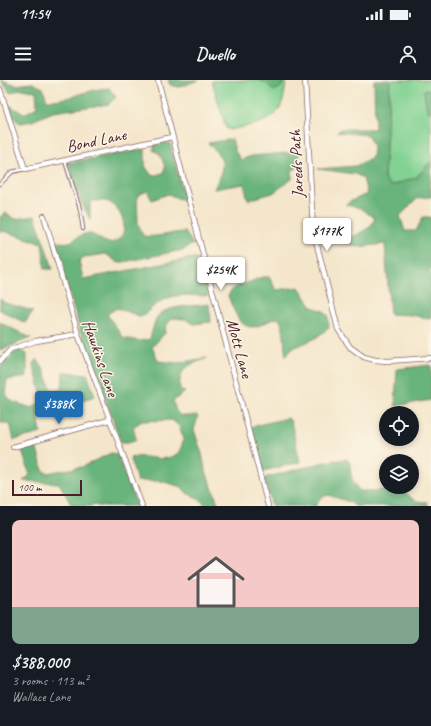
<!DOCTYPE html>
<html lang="en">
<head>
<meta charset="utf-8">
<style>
  :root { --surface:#171b24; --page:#242831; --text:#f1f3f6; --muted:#9ea1a6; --accent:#1f6fb2 }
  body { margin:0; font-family:Caveat,sans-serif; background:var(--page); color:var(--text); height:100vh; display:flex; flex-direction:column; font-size:15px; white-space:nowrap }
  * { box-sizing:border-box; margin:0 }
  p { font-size:13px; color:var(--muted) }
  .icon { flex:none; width:22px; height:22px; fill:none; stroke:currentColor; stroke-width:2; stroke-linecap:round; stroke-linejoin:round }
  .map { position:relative; height:426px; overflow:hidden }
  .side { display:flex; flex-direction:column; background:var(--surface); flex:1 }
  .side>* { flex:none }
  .tools { position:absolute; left:379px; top:326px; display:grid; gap:8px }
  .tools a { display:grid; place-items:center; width:40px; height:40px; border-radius:50%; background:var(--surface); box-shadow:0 2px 6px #0003; font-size:20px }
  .scale { position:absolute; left:12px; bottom:10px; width:70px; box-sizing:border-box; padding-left:4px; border:2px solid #4a1f2b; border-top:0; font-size:11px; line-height:14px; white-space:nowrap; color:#4a1f2b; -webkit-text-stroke:3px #fcf5e5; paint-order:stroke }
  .price { position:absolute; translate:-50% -34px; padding:0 9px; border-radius:4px; background:#fff; color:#222; font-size:13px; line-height:26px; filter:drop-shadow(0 1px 2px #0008) }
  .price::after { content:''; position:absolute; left:50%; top:24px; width:12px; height:9px; margin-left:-6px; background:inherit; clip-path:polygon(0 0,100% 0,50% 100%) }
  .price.current { background:var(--accent); color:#fff }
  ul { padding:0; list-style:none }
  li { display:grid; align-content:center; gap:8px; height:212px; padding:0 12px }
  li span { display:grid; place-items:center; height:124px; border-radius:8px; color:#555 }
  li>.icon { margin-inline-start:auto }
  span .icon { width:72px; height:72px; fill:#fffc; stroke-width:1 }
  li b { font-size:17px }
  .status { display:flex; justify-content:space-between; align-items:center; height:28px; padding:0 20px; background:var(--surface); direction:ltr }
  .status svg { height:11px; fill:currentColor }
  header { display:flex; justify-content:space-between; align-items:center; height:52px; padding:0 12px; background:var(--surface); font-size:18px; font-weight:700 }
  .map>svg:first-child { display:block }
  .green { fill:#82d293; stroke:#66785f }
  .forest { fill:#69b47d; stroke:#5a6a54 }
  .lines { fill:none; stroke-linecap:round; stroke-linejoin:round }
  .service-casing { stroke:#866563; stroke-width:4.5 }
  .minor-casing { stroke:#866563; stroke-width:6 }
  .service { stroke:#fff; stroke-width:2.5 }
  .minor { stroke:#fff; stroke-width:4.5 }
  .labels { text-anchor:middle; stroke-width:3; stroke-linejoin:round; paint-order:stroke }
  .street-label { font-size:17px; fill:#4a1f2b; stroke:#fcf5e5 }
</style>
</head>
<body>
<div class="status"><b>11:54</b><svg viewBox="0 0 49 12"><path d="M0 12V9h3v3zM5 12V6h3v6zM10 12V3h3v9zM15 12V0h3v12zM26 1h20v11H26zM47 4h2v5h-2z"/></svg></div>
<header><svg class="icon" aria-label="menu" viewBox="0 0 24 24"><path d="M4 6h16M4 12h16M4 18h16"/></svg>Dwello<svg class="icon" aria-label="person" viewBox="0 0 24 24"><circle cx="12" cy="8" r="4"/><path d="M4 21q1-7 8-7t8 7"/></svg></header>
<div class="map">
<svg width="431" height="426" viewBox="0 0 431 426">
  <rect width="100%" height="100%" fill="#fcf5e5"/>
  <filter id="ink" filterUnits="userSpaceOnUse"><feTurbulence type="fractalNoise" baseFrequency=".025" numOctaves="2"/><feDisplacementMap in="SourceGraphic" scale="8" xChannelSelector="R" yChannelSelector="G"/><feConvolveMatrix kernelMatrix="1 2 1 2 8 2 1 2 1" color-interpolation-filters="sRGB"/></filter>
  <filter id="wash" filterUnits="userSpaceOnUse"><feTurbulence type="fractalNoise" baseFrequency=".012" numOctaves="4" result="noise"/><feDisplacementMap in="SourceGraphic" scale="16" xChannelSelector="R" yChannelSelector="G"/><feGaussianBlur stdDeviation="0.9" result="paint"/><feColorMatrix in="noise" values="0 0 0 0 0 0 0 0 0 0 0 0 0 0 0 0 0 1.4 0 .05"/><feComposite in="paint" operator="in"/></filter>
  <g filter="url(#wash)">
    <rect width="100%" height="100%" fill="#f4e6cb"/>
    <g class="green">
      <path d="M258,0L281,7L284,0H286C283,43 267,41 230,50L226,48L212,1Z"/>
      <path d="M390,0H431V10L424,11L427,30L431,34V81L417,97L390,106L384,97Z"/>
    </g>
    <g class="forest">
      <path d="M1,0L16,5L32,3L43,8L47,20C69,21 87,9 109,8L116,17L109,24L53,32L32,41L20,43L14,38L9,25L24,34L37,27L36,11L20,9L10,13Z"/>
      <path d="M168,0H199L179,7L170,5Z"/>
      <path d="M258,0H284L281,7L274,11L265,2Z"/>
      <path d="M374,0H390L384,97L390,106L417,97L431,81V100L429,107L431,108V117L418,118L400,136L405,151H416L423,137H430L431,138V189L429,192L431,194V238L429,239L412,235L390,234L385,164L357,167L344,162L370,147L375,138L361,129L347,125L349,122L367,114L363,98L355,94L318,89L356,86L372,77L373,66L368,55L337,52L341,49H375Z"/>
      <path d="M424,10H431V34L427,30Z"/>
      <path d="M232,59L235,71L241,80L251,76L299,72L297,87L292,91V99L273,113L248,120L244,104L214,109C225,84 227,82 208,63Z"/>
      <path d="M164,63H170L185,121L168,114L152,120L147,111L137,116L138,143L143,156C157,158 171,152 185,152L193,164L183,170L118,183L106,174L84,177L79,181L83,199L193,178L197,179L208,216C175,215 167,212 142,237L117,228L107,234L123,258L140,261L150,259C152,252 154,243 157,237C167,224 195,227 209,224L211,242L194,244L185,239L172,238L166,246L165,253L152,267L158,281L177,283L207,278C188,286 178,287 180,310L185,312L173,321L176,331L181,336H198L194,350L202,374L205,389L219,426H206L198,418L187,413L182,407L161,401H137L130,378C148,373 160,385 179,373L184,359L179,346L172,340L142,341L133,347L136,359L131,362H121L81,253L54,162C59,162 65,163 70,162C76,159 83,152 90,154C99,156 106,167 116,161C132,151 121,129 109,122C104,120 96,121 90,121V139L81,122L68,83L145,69V86L152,96L163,93L165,87L160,74L153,70L155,65Z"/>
      <path d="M5,133L15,139L35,136L53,189H45L42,163L3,151L0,153V137Z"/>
      <path d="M262,197H269L276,210L299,207L312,227L324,231L328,235L329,248L314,259L291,269L286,276C283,260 286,253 279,238C271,239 265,243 258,246C239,252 234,229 228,216L232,209Z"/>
      <path d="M0,219L5,223L33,231L25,243L0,230Z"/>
      <path d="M0,242L3,244L31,258L0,270Z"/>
      <path d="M18,269L27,274V297L7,300L5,314L13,322L32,328L43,320L33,283L37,279L45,292L51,309L62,310L63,292L87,294L95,316L38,334L41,353L14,360L10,343H0V287Z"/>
      <path d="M431,285V320L395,326L397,289Z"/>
      <path d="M288,338L291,342L300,382L263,391L251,349L253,346Z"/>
      <path d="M36,366L43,390L47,393L82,387L111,373L117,374L137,426H98L93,424L91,426H72L59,403L23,401L30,395L22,371Z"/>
      <path d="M347,379L350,383C350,394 352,403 360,411C376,412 390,407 406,409L405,412L415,421L427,422L428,426H355L350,422L328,415L320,418L316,426H272L264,398L325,382Z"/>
    </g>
  </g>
  <g filter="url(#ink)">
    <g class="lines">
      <defs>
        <g id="service">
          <path d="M65,81L80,129L83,149"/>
          <path d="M0,104L12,92L25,89"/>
        </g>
        <g id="minor">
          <path d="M158,0L268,426"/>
          <path d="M305,0L313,149L338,249L350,267L364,277L375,280L388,281L431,278"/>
          <path d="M0,9L25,89L172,57"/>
          <path d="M44,136L78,254L142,426"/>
          <path d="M0,281L11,269L36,261L78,254"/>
          <path d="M13,367L109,340"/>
        </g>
      </defs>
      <use href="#service" class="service-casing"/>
      <use href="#minor" class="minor-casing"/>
      <use href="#service" class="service"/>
      <use href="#minor" class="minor"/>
    </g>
  </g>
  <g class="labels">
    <g class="street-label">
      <text transform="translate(96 60) rotate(-12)" y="6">Bond Lane</text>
      <text transform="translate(296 84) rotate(-93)" y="6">Jareds Path</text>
      <text transform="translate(240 268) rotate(75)" y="6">Mott Lane</text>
      <text transform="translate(101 278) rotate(71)" y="6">Hawkins Lane</text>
    </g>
  </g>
</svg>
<div class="tools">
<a><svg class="icon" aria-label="locate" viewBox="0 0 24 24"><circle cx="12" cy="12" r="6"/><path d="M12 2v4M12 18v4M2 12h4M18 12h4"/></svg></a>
<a><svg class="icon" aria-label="layers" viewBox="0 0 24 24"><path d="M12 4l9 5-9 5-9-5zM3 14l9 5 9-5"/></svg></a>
</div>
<div class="scale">100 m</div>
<b class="price" style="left:327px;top:172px">$177K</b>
<b class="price" style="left:221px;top:211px">$254K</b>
<b class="price current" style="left:59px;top:345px">$388K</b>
</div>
<section class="side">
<ul>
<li><span style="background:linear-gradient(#f6c9c9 70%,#7fa58c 0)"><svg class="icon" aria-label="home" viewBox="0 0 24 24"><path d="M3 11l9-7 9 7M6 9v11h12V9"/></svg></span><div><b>$388,000</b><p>3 rooms · 113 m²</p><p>Wallace Lane</p></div></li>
</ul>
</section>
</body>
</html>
